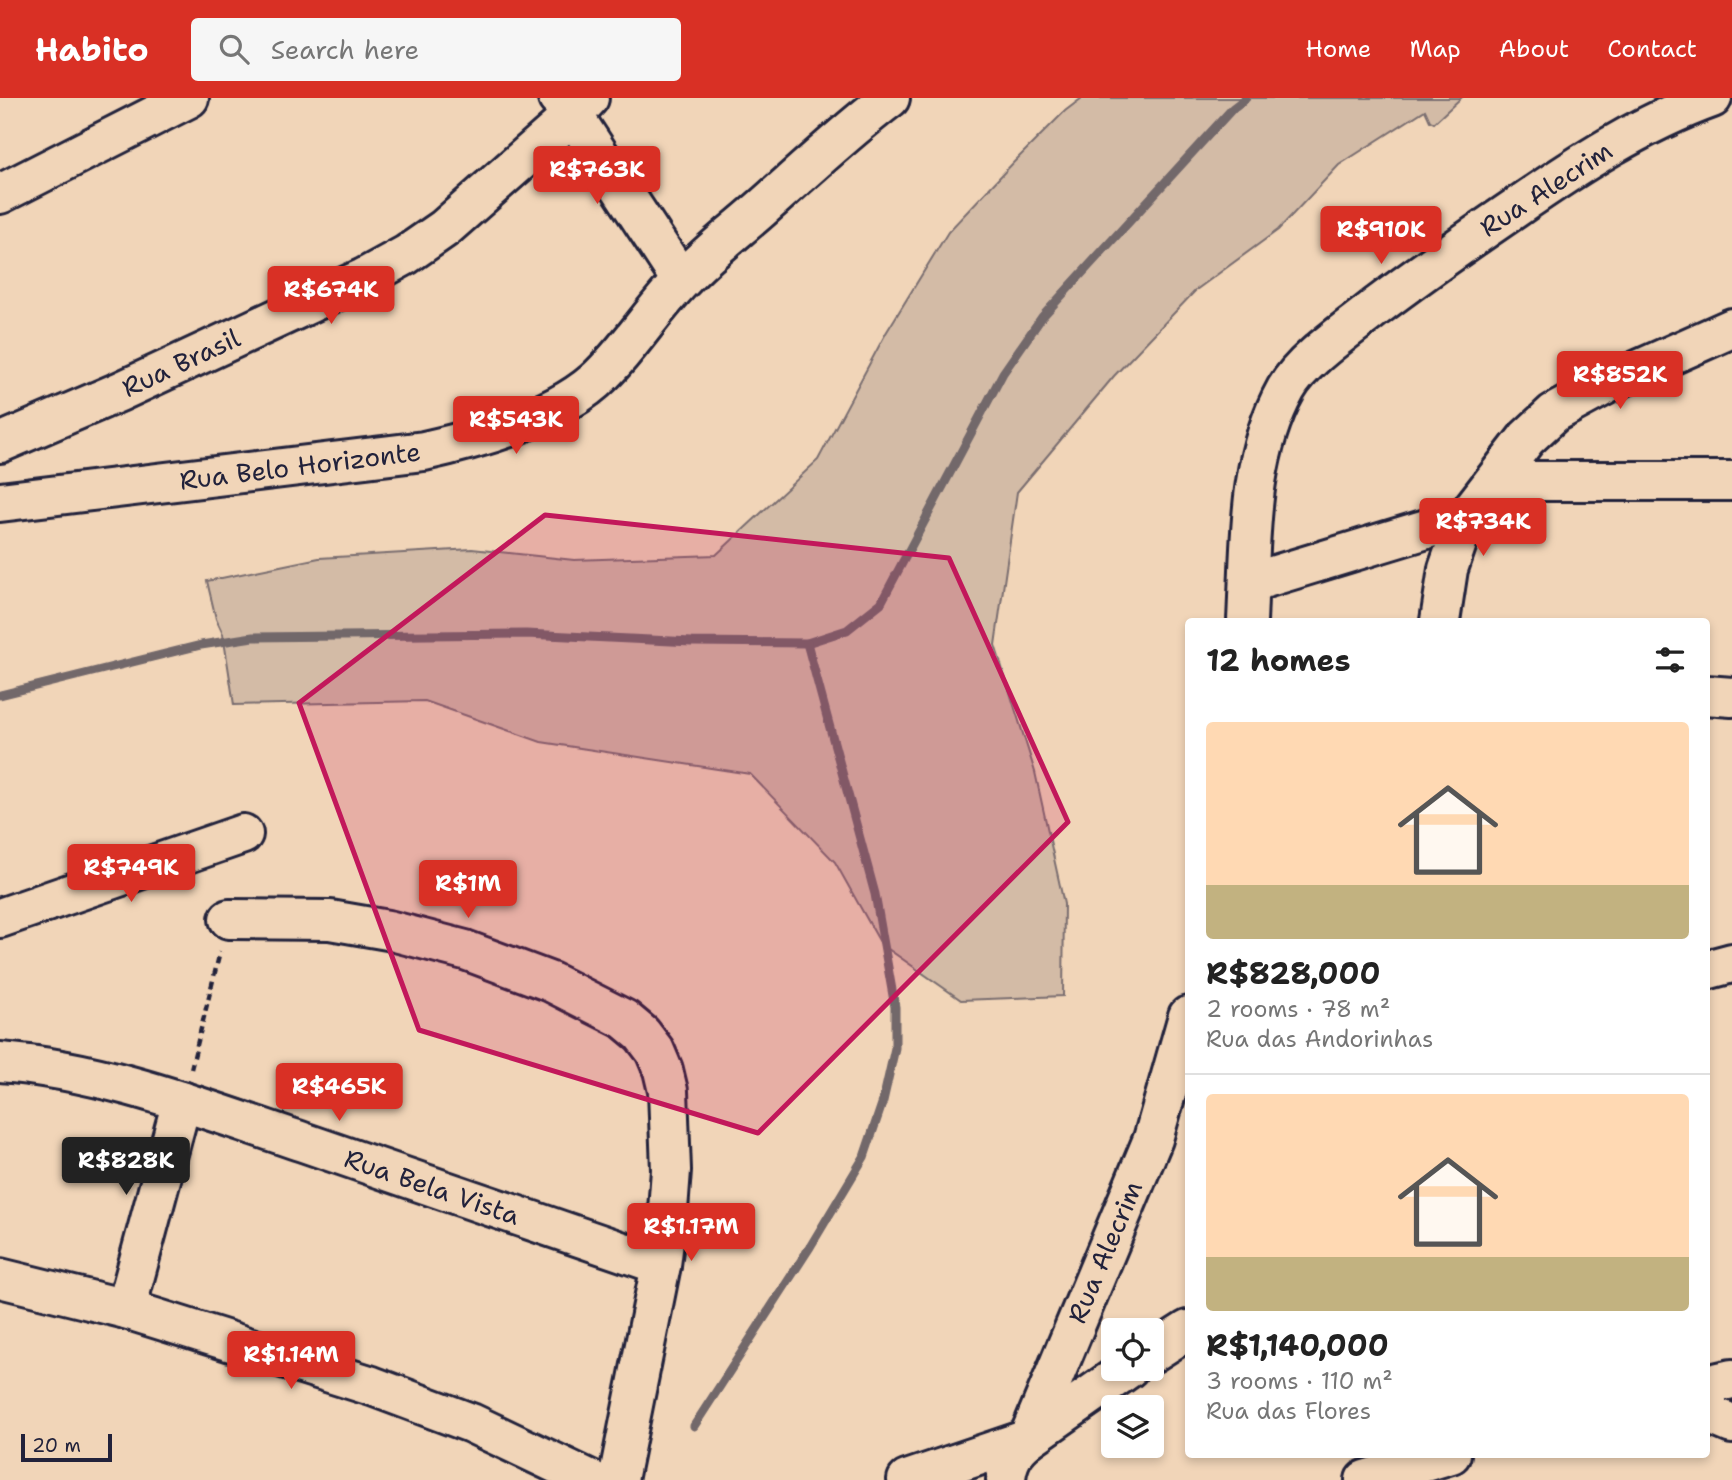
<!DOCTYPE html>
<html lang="en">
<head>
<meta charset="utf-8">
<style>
  :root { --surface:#fff; --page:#f6f6f6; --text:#222; --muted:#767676; --line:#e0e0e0; --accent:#d93025 }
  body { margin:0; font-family:"Shantell Sans",sans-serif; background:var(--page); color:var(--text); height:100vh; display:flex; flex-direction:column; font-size:26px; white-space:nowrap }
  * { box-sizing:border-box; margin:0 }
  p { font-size:23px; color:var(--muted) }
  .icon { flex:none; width:38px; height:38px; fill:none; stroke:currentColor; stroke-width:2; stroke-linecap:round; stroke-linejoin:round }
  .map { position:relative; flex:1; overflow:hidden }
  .side { position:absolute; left:1185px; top:520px; width:525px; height:840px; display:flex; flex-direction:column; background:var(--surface); border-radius:7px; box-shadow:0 4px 10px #0003 }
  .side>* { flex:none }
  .fabs { position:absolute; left:1101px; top:1220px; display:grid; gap:14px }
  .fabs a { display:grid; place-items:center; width:63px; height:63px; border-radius:7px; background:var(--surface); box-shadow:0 4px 10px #0003; font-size:35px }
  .scale { position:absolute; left:21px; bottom:18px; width:91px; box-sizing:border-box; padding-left:7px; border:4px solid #22223b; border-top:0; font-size:19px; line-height:24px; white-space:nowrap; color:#22223b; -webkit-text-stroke:5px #f1d5b8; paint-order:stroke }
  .price { position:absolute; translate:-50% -60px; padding:0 16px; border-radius:7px; background:var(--accent); color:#fff; font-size:23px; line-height:46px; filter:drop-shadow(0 2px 4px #0008) }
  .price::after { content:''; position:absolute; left:50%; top:42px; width:21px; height:16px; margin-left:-10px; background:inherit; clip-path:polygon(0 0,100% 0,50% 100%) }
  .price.active { background:#222; color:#fff }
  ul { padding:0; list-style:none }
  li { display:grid; align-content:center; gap:14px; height:371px; padding:0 21px }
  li+li { border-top:2px solid var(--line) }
  li span { display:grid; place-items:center; height:217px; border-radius:7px; color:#555 }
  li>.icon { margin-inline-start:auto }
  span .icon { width:126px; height:126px; fill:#fffc; stroke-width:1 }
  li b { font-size:30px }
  h2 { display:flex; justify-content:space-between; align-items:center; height:84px; padding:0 21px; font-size:30px }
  header { display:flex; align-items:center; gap:42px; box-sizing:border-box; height:98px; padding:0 35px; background:var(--accent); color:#fff }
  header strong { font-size:33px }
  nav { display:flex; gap:38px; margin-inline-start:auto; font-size:24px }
  .search { width:490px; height:63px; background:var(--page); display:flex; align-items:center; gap:18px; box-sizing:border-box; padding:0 24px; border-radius:7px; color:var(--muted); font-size:26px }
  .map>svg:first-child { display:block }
  .green { fill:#d3bba6; stroke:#7a6e70; stroke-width:2 }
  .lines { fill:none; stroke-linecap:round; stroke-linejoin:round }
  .stream { stroke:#72676b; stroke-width:9 }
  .minor-casing { stroke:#22223b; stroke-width:44 }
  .path { stroke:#22223b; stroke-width:4.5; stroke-dasharray:7 5; stroke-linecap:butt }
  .minor { stroke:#f1d5b8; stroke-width:38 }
  .marked { fill:#c2185b; fill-opacity:0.2; stroke:#c2185b; stroke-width:5; stroke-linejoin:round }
  .labels { text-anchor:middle; stroke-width:5; stroke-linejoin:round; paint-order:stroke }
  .street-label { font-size:26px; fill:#22223b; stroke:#f1d5b8 }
</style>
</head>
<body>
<header>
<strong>Habito</strong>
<div class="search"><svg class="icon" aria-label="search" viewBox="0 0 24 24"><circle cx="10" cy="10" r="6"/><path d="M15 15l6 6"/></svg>Search here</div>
<nav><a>Home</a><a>Map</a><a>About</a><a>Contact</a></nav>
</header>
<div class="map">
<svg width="1732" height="1382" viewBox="0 0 1732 1382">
  <rect width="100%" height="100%" fill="#f1d5b8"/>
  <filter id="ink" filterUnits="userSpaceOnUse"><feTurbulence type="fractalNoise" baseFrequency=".0143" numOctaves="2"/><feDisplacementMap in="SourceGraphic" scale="14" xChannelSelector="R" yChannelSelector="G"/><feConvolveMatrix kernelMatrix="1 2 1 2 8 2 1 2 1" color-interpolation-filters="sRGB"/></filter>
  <g filter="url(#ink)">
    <path class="green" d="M1082,0H1461L1434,25L1430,23L1425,12L1339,67L1278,132L1196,192L1114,278L1017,394L995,547L1035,674L1064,806L1063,898L961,902L881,846L835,764L750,676L541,644L425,603L234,607L223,536L216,521L207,483L319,460L472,451L574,462L716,457L818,362L886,235L948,134L1014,64L1065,13Z"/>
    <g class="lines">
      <g class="stream">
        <path d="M0,597L201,547L253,539L526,536L692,544L807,545L847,532L881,505L1003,275L1042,219L1233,10L1246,0"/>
        <path d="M694,1328L810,1149L864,1059L883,1003L895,950V909L875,796L807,545"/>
      </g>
      <defs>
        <g id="minor">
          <path d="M558,0L573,17L681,182"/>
          <path d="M0,96L189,0"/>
          <path d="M0,345L119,294L364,180L406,157L445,130L573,17L589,0"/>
          <path d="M1496,383H1732"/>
          <path d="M0,404L424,353C478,341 553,320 595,283C628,253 651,214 682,182C706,156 735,134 761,111C804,73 845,34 890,0"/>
          <path d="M1249,485L1466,419"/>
          <path d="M1247,523C1251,445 1247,361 1286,291C1303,261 1349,231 1376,209C1421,175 1467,143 1514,111C1576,68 1640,26 1712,0"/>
          <path d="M1440,523L1448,471L1466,419L1527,340L1554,315L1611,284L1732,230"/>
          <path d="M1706,597L1732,599"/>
          <path d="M0,820L243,736"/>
          <path d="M229,821L330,822L388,832L465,852L551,884L624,921L642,936L655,953L663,972L668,993L671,1072L668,1112L661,1167L618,1382"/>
          <path d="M1706,872L1732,865"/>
          <path d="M0,964C105,972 204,1011 303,1044C422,1085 542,1126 661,1167"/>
          <path d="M0,1180L126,1211L372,1288L471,1325L591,1382"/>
          <path d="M126,1211L182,1003"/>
          <path d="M1152,1255L1188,1232"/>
          <path d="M1706,1287L1732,1281"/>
          <path d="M1706,1315L1732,1326"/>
          <path d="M907,1382L1028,1341L1129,1270"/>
          <path d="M1006,1382C1007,1364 1014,1352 1028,1341L1153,1041L1188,918"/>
          <path d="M1365,1382L1451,1356"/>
        </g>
      </defs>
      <use href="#minor" class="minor-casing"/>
      <path class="path" d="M191,971L220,854"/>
      <use href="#minor" class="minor"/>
    </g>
  </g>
  <path class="marked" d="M545,417L949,460L1068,724L758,1035L419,932L299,605Z"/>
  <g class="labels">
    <g class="street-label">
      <text transform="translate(1546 91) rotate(-33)" y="9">Rua Alecrim</text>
      <text transform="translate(181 265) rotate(-25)" y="9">Rua Brasil</text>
      <text transform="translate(300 368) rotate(-7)" y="9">Rua Belo Horizonte</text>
      <text transform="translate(432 1089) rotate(19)" y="9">Rua Bela Vista</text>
      <text transform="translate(1105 1154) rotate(-67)" y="9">Rua Alecrim</text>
    </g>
  </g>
</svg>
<div class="fabs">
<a><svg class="icon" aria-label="locate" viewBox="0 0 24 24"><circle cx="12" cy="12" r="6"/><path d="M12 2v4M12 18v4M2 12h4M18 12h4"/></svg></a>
<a><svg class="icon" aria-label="layers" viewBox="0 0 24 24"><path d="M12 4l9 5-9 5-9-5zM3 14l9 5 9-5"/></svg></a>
</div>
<div class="scale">20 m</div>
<b class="price" style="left:597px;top:108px">R$763K</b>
<b class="price" style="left:1381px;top:168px">R$910K</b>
<b class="price" style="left:331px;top:228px">R$674K</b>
<b class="price" style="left:1620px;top:313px">R$852K</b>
<b class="price" style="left:516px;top:358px">R$543K</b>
<b class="price" style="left:1483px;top:460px">R$734K</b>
<b class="price" style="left:131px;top:806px">R$749K</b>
<b class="price" style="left:468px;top:822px">R$1M</b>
<b class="price" style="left:339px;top:1025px">R$465K</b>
<b class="price active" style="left:126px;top:1099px">R$828K</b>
<b class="price" style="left:691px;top:1165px">R$1.17M</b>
<b class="price" style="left:291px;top:1293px">R$1.14M</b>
<section class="side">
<h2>12 homes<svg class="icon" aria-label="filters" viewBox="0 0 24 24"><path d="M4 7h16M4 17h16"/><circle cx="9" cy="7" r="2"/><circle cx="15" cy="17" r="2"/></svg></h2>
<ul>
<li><span style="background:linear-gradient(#ffd9b3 75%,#c2b280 0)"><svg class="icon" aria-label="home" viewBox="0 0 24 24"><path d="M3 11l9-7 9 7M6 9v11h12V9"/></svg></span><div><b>R$828,000</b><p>2 rooms · 78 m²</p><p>Rua das Andorinhas</p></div></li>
<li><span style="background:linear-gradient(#ffd9b3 75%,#c2b280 0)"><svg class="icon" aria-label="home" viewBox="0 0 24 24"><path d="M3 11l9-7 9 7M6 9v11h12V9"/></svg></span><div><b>R$1,140,000</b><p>3 rooms · 110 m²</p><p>Rua das Flores</p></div></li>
</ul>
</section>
</div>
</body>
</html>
